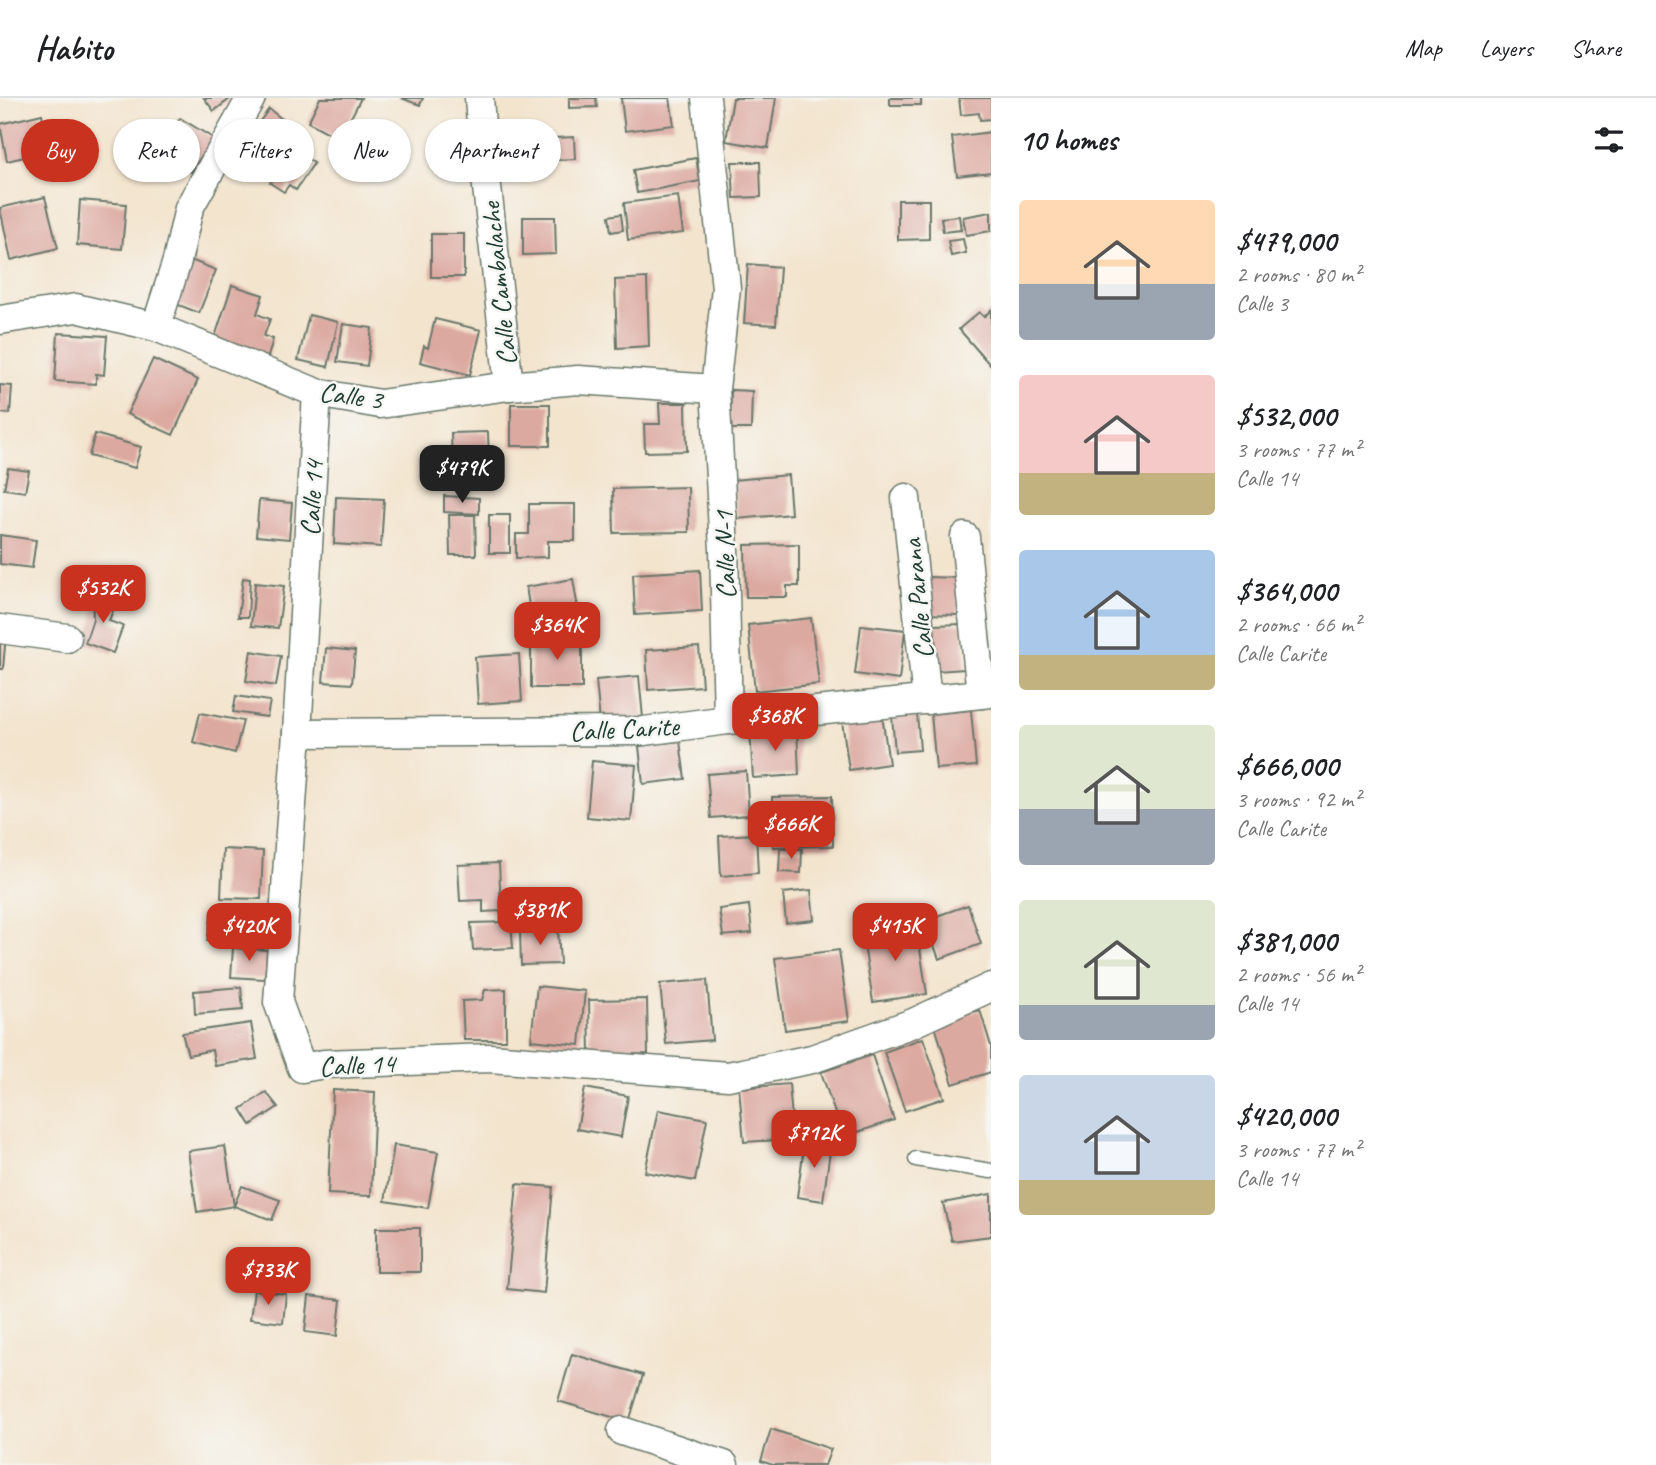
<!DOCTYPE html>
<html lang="en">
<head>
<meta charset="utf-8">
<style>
  :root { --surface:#fff; --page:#f6f6f6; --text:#202124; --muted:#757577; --line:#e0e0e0; --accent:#c8321e }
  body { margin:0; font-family:Caveat,sans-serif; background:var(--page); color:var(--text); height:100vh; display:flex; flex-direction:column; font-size:26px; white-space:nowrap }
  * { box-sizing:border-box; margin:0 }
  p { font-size:23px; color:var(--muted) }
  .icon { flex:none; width:38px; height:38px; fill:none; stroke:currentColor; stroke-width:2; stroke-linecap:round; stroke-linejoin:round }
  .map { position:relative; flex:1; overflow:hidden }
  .side { display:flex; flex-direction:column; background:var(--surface); width:665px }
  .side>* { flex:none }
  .banner { position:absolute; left:21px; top:21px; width:665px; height:63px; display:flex; gap:14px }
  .price { position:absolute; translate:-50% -60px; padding:0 16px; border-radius:14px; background:var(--accent); color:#fff; font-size:23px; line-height:46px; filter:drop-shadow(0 2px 4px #0008) }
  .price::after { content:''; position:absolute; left:50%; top:42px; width:21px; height:16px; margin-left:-10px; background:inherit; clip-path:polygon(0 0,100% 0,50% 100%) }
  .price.on { background:#222; color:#fff }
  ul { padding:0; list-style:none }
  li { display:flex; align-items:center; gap:21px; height:175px; padding:0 28px }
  li span { display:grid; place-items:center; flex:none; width:196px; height:140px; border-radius:7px; color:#555 }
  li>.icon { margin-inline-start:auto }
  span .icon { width:84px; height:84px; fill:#fffc; stroke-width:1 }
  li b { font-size:30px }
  h2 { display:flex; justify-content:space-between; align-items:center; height:84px; padding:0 28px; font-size:30px }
  .pill { padding:0 24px; border-radius:32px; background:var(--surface); box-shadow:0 2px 5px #0004; font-size:24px; line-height:63px }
  .pill.on { background:var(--accent); color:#fff }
  header { display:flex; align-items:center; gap:42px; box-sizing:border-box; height:98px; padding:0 35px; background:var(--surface); border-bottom:2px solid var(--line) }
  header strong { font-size:33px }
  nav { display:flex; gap:38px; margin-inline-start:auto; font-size:24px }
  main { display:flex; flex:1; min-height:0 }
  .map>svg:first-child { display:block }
  .building { fill:#dca9a0 }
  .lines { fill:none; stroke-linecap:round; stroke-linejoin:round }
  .service-casing { stroke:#69776a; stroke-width:17 }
  .minor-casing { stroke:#69776a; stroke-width:31 }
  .service { stroke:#fff; stroke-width:14 }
  .minor { stroke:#fff; stroke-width:28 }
  .labels { text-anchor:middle; stroke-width:5; stroke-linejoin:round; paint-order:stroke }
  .street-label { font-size:28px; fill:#1f3d34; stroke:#f6f6f2 }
</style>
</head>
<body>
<header>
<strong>Habito</strong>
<nav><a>Map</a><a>Layers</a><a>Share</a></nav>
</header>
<main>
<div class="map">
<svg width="991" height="1367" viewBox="0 0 991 1367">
  <rect width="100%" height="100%" fill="#f6f6f2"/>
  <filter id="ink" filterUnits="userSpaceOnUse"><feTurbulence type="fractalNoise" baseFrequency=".0143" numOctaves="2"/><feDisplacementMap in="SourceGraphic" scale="14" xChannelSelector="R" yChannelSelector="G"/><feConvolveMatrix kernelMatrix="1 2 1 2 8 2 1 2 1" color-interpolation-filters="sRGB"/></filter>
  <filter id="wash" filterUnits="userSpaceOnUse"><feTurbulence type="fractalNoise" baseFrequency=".00686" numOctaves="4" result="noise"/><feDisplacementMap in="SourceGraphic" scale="28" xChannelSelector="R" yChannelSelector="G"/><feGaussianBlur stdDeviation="1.57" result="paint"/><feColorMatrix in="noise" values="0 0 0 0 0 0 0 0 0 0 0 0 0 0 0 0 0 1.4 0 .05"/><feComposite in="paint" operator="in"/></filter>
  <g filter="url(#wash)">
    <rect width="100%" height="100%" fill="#f3e4ce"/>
    <g id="blocks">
      <g class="building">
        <path d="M204,0H231L214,13Z"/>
        <path d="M320,0H361L340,41L308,24Z"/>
        <path d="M401,0H423L420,7Z"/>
        <path d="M569,0H596L597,9L569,10Z"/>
        <path d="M621,0H670L674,27L625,33Z"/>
        <path d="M733,0H776L768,50L726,43Z"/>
        <rect x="890" y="0" width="31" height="7"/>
        <path d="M959,0H991V21L980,22L979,15L961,17Z"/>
        <path d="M269,11L291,28L267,60L245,43Z"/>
        <path d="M42,16L50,53L7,63L0,26Z"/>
        <path d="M180,20L213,40L191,74L159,54Z"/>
        <path d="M991,34V74L957,78L952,39Z"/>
        <path d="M574,39L575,61L556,62L555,40Z"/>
        <path d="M294,51L314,65L296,92L289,87L284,94L270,85Z"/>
        <path d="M696,60L700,83L637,95L633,72Z"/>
        <path d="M732,64H760L761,99L734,100Z"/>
        <path d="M678,98L683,135L628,142L624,105Z"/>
        <path d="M45,99L58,150L11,162L0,110Z"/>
        <path d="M80,102L126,106L122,151L77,147Z"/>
        <path d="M898,102H929V141L898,142Z"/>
        <path d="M991,114V133L966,137L963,119Z"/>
        <path d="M621,116L623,132L611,134L609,118Z"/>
        <path d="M959,118L961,132L943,134L941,120Z"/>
        <path d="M523,119H555L556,156L523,157Z"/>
        <rect x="431" y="136" width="33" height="43"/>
        <path d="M963,141L966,155L951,158L948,143Z"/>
        <path d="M188,161L216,172L199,215L171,204Z"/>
        <path d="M748,166L780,169L776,227L744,225Z"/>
        <path d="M647,180L649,248L617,250L615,182Z"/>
        <path d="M232,187L263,197L257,216L270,221L264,238L273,241L268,259L214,242Z"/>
        <path d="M991,212V268L959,231L979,214L984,219Z"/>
        <path d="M309,217L338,224L328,269L298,262Z"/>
        <path d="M435,221L481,232L470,277L420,264L424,248L428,250Z"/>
        <path d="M343,226L372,230L367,268L337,264Z"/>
        <path d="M58,235L107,238L104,277L96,276V286L55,283Z"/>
        <path d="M153,261L198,282L173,337L127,316Z"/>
        <path d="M0,287L12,288L10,316L0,315Z"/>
        <path d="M731,292L752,293L751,331H730Z"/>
        <path d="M659,305H686L687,353L645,354L644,326H660Z"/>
        <rect x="511" y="306" width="39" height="42"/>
        <path d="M488,334L489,364H452L451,335Z"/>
        <path d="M95,336L141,349L135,370L89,358Z"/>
        <path d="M8,370L29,373L25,394L4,391Z"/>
        <path d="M788,377L791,416L737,421L733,382Z"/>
        <path d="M688,389L689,434L614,435L613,391Z"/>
        <path d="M444,398L479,400V416L444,414Z"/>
        <path d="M336,399L384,401L381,449L334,446Z"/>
        <path d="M259,402L292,405L289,441L256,438Z"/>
        <path d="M529,406H575V443H548V459L516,460V436H529Z"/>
        <path d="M449,417H475L476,457H450Z"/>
        <rect x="489" y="417" width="21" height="38"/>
        <path d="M0,437L36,442L32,470L0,466Z"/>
        <path d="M799,446V488H787V499H746L745,447Z"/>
        <path d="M700,472L702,513L635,517L633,476Z"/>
        <path d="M927,479L959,480L958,517L926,516Z"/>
        <path d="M243,480L250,481L248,519H238Z"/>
        <path d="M573,481L580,523L533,531L526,489Z"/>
        <path d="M255,485L284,488L278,530L251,528Z"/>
        <path d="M92,495L116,504L109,523L123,528L113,555L85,545L93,521Z"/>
        <path d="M811,520L819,586L755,593L748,527Z"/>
        <path d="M963,526L965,571L936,573L934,527Z"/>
        <path d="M861,527L905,532L899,582L855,576Z"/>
        <path d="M0,534L6,536L3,571H0Z"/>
        <rect x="531" y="538" width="51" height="52"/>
        <path d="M699,549L702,588L648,592L646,552Z"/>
        <path d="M326,550L355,553L352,586L323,584Z"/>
        <path d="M251,553L281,558L276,588L246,583Z"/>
        <path d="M519,556L522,603L478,606L475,559Z"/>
        <path d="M639,578L643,620L600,624L596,582Z"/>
        <path d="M236,598L270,603L267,619L233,614Z"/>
        <path d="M971,612L976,668L936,671L931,616Z"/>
        <path d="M200,615L243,623L235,655L193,644Z"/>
        <path d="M917,615L920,652L895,654L892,618Z"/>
        <path d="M882,617L889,666L849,672L842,623Z"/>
        <path d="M797,630L799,677L753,680L750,632Z"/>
        <path d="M680,643L685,681L643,686L639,648Z"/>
        <path d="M592,663L636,667L631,723L587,719Z"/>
        <path d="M746,673L749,717L711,720L707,676Z"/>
        <path d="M832,698L833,748L773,749L772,699Z"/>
        <path d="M756,736L758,775L721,778L719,738Z"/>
        <path d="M223,751L263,753L261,801L221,800Z"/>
        <path d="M780,751H802L801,775L779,774Z"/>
        <path d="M499,765L501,813L483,814V802L460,803L458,767Z"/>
        <path d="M811,792L814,822L786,825L783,795Z"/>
        <path d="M749,807L752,835L723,838L719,811Z"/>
        <path d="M968,807L981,846L939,861L925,822Z"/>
        <path d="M212,817H270V845L207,843Z"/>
        <path d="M511,824L513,850L473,852L471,825Z"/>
        <path d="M916,825L927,896L873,904L862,834Z"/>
        <path d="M558,830L560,866L521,867L520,832Z"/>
        <path d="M233,850L267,852L265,881L231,879Z"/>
        <path d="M839,852L849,923L785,932L775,860Z"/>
        <path d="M707,882L712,942L666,946L660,886Z"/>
        <path d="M537,888L585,893L580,947L531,942Z"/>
        <path d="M241,889L243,912L195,916L194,893Z"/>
        <path d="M506,891V942H464L462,903L482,902L485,892Z"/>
        <path d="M647,901L648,956L590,957L589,902Z"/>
        <path d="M980,912L991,948V974L953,986L934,925Z"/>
        <path d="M251,925L257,961L215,968L212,952L188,957L182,935Z"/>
        <path d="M923,940L944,1000L905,1013L884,954Z"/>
        <path d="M872,957L894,1022L843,1039L821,974Z"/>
        <path d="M789,986L794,1041L744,1044L739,990Z"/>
        <path d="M585,990L628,998L621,1039L577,1031Z"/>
        <path d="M333,992L375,994L371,1098L328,1096Z"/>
        <path d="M266,994L278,1009L251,1027L241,1011Z"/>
        <path d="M658,1012L707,1021L695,1083L645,1074Z"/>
        <path d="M805,1042L831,1046L823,1103L797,1099Z"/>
        <path d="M394,1047L438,1054L428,1110L385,1103Z"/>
        <path d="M225,1048L234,1108L242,1088L280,1102L272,1122L234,1108L197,1114L188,1053Z"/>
        <path d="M517,1086L553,1089L544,1195L507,1191Z"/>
        <path d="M991,1096V1138L952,1143L943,1105Z"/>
        <rect x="376" y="1130" width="44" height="44"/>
        <path d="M254,1192L286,1196L283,1225L250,1221Z"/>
        <path d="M309,1198L341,1202L337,1238L305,1234Z"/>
        <path d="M572,1256L643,1277L629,1324L558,1303Z"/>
        <path d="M771,1331L831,1351L825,1367H773L761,1363Z"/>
      </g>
    </g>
  </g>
  <g filter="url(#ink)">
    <use href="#blocks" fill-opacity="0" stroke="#69776a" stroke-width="2"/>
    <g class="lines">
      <defs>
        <path id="service" d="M916,1061L991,1073"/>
        <g id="minor">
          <path d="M479,0L483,53L509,288"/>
          <path d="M706,0L726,190L715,291L724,451L728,622"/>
          <path d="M0,222L76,210L156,229L317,295L380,306L509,288L578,282L715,291"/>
          <path d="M156,229L177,163L189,110L251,0"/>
          <path d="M317,295L297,635L278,904L302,970L324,966L490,960L728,978L812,961L913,925L991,889"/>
          <path d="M906,400L927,602"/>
          <path d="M965,439L981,596"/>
          <path d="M0,531L67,540"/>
          <path d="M297,635L644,633L728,622L991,595"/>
          <path d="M622,1333L724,1367"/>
        </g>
      </defs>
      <use href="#service" class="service-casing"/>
      <use href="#minor" class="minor-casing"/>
      <use href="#service" class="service"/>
      <use href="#minor" class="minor"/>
    </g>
  </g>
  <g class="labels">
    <g class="street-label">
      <text transform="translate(498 186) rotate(-96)" y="10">Calle Cambalache</text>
      <text transform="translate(351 297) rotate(8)" y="10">Calle 3</text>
      <text transform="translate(311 400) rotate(-87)" y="10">Calle 14</text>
      <text transform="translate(724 457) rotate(-92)" y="10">Calle N-1</text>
      <text transform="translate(917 501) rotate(-96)" y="10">Calle Parana</text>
      <text transform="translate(624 630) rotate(-3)" y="10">Calle Carite</text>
      <text transform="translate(357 966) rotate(-3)" y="10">Calle 14</text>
    </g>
  </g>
</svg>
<b class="price on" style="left:462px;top:407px">$479K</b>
<b class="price" style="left:103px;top:527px">$532K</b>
<b class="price" style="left:557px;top:564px">$364K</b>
<b class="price" style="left:775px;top:655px">$368K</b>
<b class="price" style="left:791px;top:763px">$666K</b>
<b class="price" style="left:540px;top:849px">$381K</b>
<b class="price" style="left:249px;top:865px">$420K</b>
<b class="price" style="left:895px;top:865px">$415K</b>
<b class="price" style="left:814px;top:1072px">$712K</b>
<b class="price" style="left:268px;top:1209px">$733K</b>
<div class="banner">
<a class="pill on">Buy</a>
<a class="pill">Rent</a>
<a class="pill">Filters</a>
<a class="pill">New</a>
<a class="pill">Apartment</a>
</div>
</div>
<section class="side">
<h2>10 homes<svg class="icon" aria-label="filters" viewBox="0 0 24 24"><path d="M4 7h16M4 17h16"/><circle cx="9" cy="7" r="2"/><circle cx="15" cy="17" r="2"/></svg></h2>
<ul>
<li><span style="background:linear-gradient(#ffd9b3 60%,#9aa5b1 0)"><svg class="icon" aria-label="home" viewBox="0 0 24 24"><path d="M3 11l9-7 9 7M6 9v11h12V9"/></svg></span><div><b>$479,000</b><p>2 rooms · 80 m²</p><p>Calle 3</p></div></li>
<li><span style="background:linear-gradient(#f6c9c9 70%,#c2b280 0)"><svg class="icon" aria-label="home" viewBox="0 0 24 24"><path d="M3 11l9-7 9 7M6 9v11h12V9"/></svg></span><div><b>$532,000</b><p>3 rooms · 77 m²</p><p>Calle 14</p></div></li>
<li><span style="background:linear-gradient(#a9c7e8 75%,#c2b280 0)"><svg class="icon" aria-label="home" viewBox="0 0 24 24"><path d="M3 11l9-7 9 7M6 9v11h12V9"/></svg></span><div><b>$364,000</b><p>2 rooms · 66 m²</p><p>Calle Carite</p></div></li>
<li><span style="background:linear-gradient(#dfe7d0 60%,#9aa5b1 0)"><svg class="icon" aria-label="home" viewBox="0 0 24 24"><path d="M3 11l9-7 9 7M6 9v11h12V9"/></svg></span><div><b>$666,000</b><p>3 rooms · 92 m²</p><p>Calle Carite</p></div></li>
<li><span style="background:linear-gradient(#dfe7d0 75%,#9aa5b1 0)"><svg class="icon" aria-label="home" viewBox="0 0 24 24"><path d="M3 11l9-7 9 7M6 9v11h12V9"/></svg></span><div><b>$381,000</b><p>2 rooms · 56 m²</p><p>Calle 14</p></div></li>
<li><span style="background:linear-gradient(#c9d6e8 75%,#c2b280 0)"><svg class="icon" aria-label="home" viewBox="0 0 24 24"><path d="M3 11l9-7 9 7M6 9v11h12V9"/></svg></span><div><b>$420,000</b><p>3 rooms · 77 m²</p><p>Calle 14</p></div></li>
</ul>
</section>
</main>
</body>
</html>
